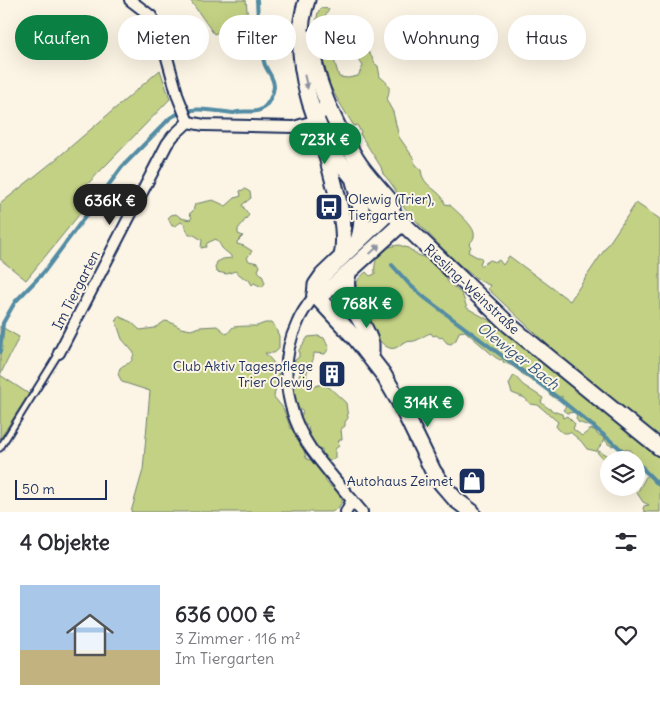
<!DOCTYPE html>
<html lang="de">
<head>
<meta charset="utf-8">
<style>
  :root { --surface:#fff; --page:#f2f2f3; --text:#2b2b33; --muted:#7c7c81; --line:#e1e1e2; --accent:#0b8043 }
  body { margin:0; font-family:Delius,sans-serif; background:var(--page); color:var(--text); height:100vh; display:flex; flex-direction:column; font-size:19px; white-space:nowrap }
  * { box-sizing:border-box; margin:0 }
  p { font-size:16px; color:var(--muted) }
  .icon { flex:none; width:28px; height:28px; fill:none; stroke:currentColor; stroke-width:2; stroke-linecap:round; stroke-linejoin:round }
  .map { position:relative; height:512px; overflow:hidden }
  .sheet { display:flex; flex-direction:column; background:var(--surface); flex:1 }
  .sheet>* { flex:none }
  .guide { position:absolute; left:15px; top:15px; width:630px; height:45px; display:flex; gap:10px }
  .controls { position:absolute; left:600px; top:451px; display:grid; gap:10px }
  .controls a { display:grid; place-items:center; width:45px; height:45px; border-radius:50%; background:var(--surface); box-shadow:0 5px 20px #0002; font-size:25px }
  .scale { position:absolute; left:15px; bottom:12px; width:92px; box-sizing:border-box; padding-left:5px; border:2px solid #1b2f5e; border-top:0; font-size:14px; line-height:18px; white-space:nowrap; color:#1b2f5e; -webkit-text-stroke:4px #fcf5e5; paint-order:stroke }
  .price { position:absolute; translate:-50% -42px; padding:0 11px; border-radius:18px; background:var(--accent); color:#fff; font-size:16px; line-height:32px; filter:drop-shadow(0 1px 2px #0008) }
  .price::after { content:''; position:absolute; left:50%; top:30px; width:15px; height:11px; margin-left:-8px; background:inherit; clip-path:polygon(0 0,100% 0,50% 100%) }
  .price.selected { background:#222; color:#fff }
  ul { padding:0; list-style:none }
  li { display:flex; align-items:center; gap:15px; height:125px; padding:0 20px }
  li+li { border-top:1px solid var(--line) }
  li span { display:grid; place-items:center; flex:none; width:140px; height:100px; border-radius:0px; color:#555 }
  li>.icon { margin-inline-start:auto }
  span .icon { width:60px; height:60px; fill:#fffc; stroke-width:1 }
  li b { font-size:21px }
  h2 { display:flex; justify-content:space-between; align-items:center; height:60px; padding:0 20px; font-size:21px }
  .tag { padding:0 18px; border-radius:22px; background:var(--surface); box-shadow:0 5px 20px #0002; font-size:18px; line-height:45px }
  .tag.selected { background:var(--accent); color:#fff }
  .map>svg:first-child { display:block }
  .green { fill:#c3d184; stroke:#6f8071 }
  .lines { fill:none; stroke-linecap:round; stroke-linejoin:round }
  .stream { stroke:#538ca4; stroke-width:4 }
  .lane-casing { stroke:#1b2f5e; stroke-width:9 }
  .street-casing { stroke:#1b2f5e; stroke-width:14 }
  .secondary-casing { stroke:#1b2f5e; stroke-width:19 }
  .lane { stroke:#fcf5e5; stroke-width:5 }
  .street { stroke:#fcf5e5; stroke-width:10 }
  .secondary { stroke:#fcf5e5; stroke-width:15 }
  .oneway { fill:#8c92a2 }
  .labels { text-anchor:middle; stroke-width:4; stroke-linejoin:round; paint-order:stroke }
  .poi-label { font-size:14px; fill:#1b2f5e; stroke:#fcf5e5; text-anchor:end }
  .street-label { font-size:14px; fill:#1b2f5e; stroke:#fcf5e5 }
  .water-label { font-size:15px; font-style:italic; fill:#32567b; stroke:#fcf5e5 }
</style>
</head>
<body>
<div class="map">
<svg width="660" height="512" viewBox="0 0 660 512">
  <rect width="100%" height="100%" fill="#fcf5e5"/>
  <filter id="ink" filterUnits="userSpaceOnUse"><feTurbulence type="fractalNoise" baseFrequency=".02" numOctaves="2"/><feDisplacementMap in="SourceGraphic" scale="10" xChannelSelector="R" yChannelSelector="G"/><feConvolveMatrix kernelMatrix="1 2 1 2 8 2 1 2 1" color-interpolation-filters="sRGB"/></filter>
  <g filter="url(#ink)">
    <g class="green">
      <path d="M190,0H246L248,20L214,34Z"/>
      <path d="M322,8L329,9C326,16 320,20 324,29L331,30L328,39L339,77L348,78L358,76L363,66L339,31L338,26L341,27L342,25L340,21L349,22L350,26L358,32C359,45 372,53 375,64L378,66L380,77C393,86 389,89 387,101L393,112L399,137L413,157L415,165L421,170C422,188 443,190 445,204L450,205C456,211 473,225 474,233C475,238 472,241 469,244L471,247L468,252L477,257H480L482,259L480,264L481,266L490,260L496,262L499,260L503,265L509,256L570,301L636,203L660,219V438L580,375L488,289L490,285C471,282 418,223 403,206C398,199 400,197 396,191C392,184 388,179 383,174L381,167L360,134L361,132L357,125L354,126C332,91 319,73 317,30C317,22 315,13 322,8Z"/>
      <path d="M160,70L170,99L77,195L87,205L26,280L0,259V204L55,160Z"/>
      <path d="M245,189L250,192L251,198L242,205L249,215L238,229V234L243,236L237,242V244L244,246L252,251L247,258L249,261L258,263L260,266L258,271L262,275L265,283L262,287L254,283L252,285L249,280L244,278L235,271L227,274L217,272L215,268L217,262L223,259L232,258C230,253 225,252 222,248C220,245 219,242 216,239L207,243L206,247L201,248L202,240L194,235H189L184,224L181,222L175,226H172L168,218L171,215L176,214L181,218L190,220L192,217L189,214L193,211L195,204L213,200L226,206L235,198L241,196L240,191Z"/>
      <path d="M399,245L408,248L418,255L431,260L443,272L448,282L462,294L467,308L494,323L499,327L505,328L527,347L534,358L541,361L559,377L567,378L571,386H578L590,395L592,404C600,407 605,415 612,419C614,421 617,421 619,423C625,425 632,432 635,437L639,438L660,454V512H645L643,509L644,506L649,505L643,502L637,493L647,475L644,466L636,463V460L631,459V450L623,449L622,452H619L618,444L612,446L608,444L602,436L604,433L599,432L595,425L589,426L578,422L576,418L578,412L567,413L563,410L566,406C561,402 562,401 562,396L556,399L549,394V390L545,382C541,381 538,383 534,382C523,377 516,365 504,363L502,359L500,360L495,357L465,331L459,332L456,340L451,344L447,343L442,337L440,338L436,335L433,336L431,333C424,335 422,338 417,340C413,342 409,341 405,342C401,343 399,347 395,348C380,354 358,306 352,295L355,294C358,281 355,281 366,272L370,276L375,274C373,257 381,247 399,245Z"/>
      <path d="M118,316L131,322L140,330L155,328L165,321L170,322L181,328L191,330L199,327L217,326L227,334L233,327C242,326 249,326 257,326L265,323H273L279,336V349L274,353H265C272,361 281,369 278,381C277,387 274,391 274,397L283,408L291,429L296,431L306,445L304,450L306,458L309,460L313,459L324,471C324,483 329,487 340,491L343,499L339,507L332,512H131L143,470L150,391L122,382L118,374L120,368C128,361 131,367 134,353L122,339L116,321Z"/>
      <path d="M0,326L19,337L0,375L29,394L0,439Z"/>
      <path d="M318,336L324,338L329,348L325,354L314,353C314,369 299,370 312,387L322,384L329,387L346,403L348,418L345,422V426L341,429L342,439L338,441L339,446L335,449V458L329,461L325,460L323,457L322,449H318L310,439L308,426L300,418L303,412C292,404 291,394 293,381L300,375L299,369L294,361L299,357V350L308,337Z"/>
      <path d="M514,375L523,385L543,398L541,402C547,408 554,412 562,414L563,418L567,416L575,424L573,429L582,436L591,429L596,431L597,434L603,437L604,441L597,450L606,455L610,460L609,462L604,460L596,451L587,449L581,441L570,432C564,435 559,431 556,426L558,422L538,405L530,404L525,398L512,393L509,384Z"/>
    </g>
    <g class="lines">
      <g class="stream">
        <path d="M392,265L410,285L425,298L561,400L634,460"/>
        <path d="M0,352L3,323L15,302L44,272L122,167L170,118C192,104 210,111 234,113C242,109 252,114 260,110C268,106 273,95 274,87C274,76 266,71 264,62C259,42 258,21 257,0"/>
        <path d="M636,462L660,486"/>
      </g>
      <defs>
        <path id="lane" d="M0,448L59,353"/>
        <g id="street">
          <path d="M130,0L151,16L159,29L178,97L188,122"/>
          <path d="M188,122L204,125L294,127L317,120L323,111L325,99"/>
          <path d="M315,295C308,304 301,313 297,324C278,364 286,413 311,449C327,471 345,491 362,512"/>
          <path d="M59,353L167,144L173,136L188,122"/>
          <path d="M346,512L352,500"/>
        </g>
        <g id="secondary">
          <path d="M307,0C293,40 304,95 322,133C337,163 361,187 383,211H390L509,325L660,448"/>
          <path d="M310,38C315,81 333,122 356,159C365,174 379,187 390,201L392,208L390,211"/>
          <path d="M324,143C331,178 349,222 342,257"/>
          <path d="M354,181C360,204 366,217 358,241"/>
          <path d="M348,274C340,300 365,320 371,344C371,348 371,352 371,356"/>
          <path d="M315,295L356,339L383,374L400,403L433,471L442,484L456,500L472,512"/>
          <path d="M315,295L316,285L323,275L390,211"/>
          <path d="M315,295L325,292L333,286L402,223"/>
        </g>
      </defs>
      <use href="#lane" class="lane-casing"/>
      <use href="#street" class="street-casing"/>
      <use href="#secondary" class="secondary-casing"/>
      <use href="#lane" class="lane"/>
      <use href="#street" class="street"/>
      <use href="#secondary" class="secondary"/>
    </g>
    <defs><path id="oneway-solid" d="M-6-.8H1V-3.2L6.5 0L1 3.2V.8H-6Z" transform="scale(1.25)"/></defs>
    <g class="oneway">
      <use href="#oneway-solid" transform="translate(306 82) rotate(77)"/>
      <use href="#oneway-solid" transform="translate(375 249) rotate(-43)"/>
    </g>
  </g>
  <defs>
    <symbol id="bus-square" viewBox="-11 -11 22 22"><rect x="-9" y="-9" width="18" height="18" rx="4" fill="#1b2f5e" stroke="#fcf5e5"/><path d="M-5-6H5V4H4V6H2V4H-2V6H-4V4H-5ZM-3.5-4V0h7V-4ZM-3.5 1.2v1.5H-2V1.2ZM2 1.2v1.5H3.5V1.2Z" fill="#fff"/></symbol>
    <symbol id="building-square" viewBox="-11 -11 22 22"><rect x="-9" y="-9" width="18" height="18" rx="4" fill="#1b2f5e" stroke="#fcf5e5"/><path d="M-4-6H4V6H1V3H-1V6H-4ZM-2.5-4.3h1.7v1.8h-1.7ZM.8-4.3h1.7v1.8H.8ZM-2.5-1h1.7V.8h-1.7ZM.8-1h1.7V.8H.8Z" fill="#fff"/></symbol>
    <symbol id="shop-square" viewBox="-11 -11 22 22"><rect x="-9" y="-9" width="18" height="18" rx="4" fill="#1b2f5e" stroke="#fcf5e5"/><path d="M-5-2.5h2.3a2.7 3.5 0 0 1 5.4 0H5L5.5 6h-11ZM-1.5-2.5h3a1.5 2.3 0 0 0-3 0Z" fill="#fff"/></symbol>
  </defs>
  <g fill-rule="evenodd">
    <use href="#bus-square" x="313" y="191" width="32" height="32"/>
    <use href="#building-square" x="316" y="358" width="32" height="32"/>
    <use href="#shop-square" x="456" y="465" width="32" height="32"/>
  </g>
  <g class="labels">
    <g class="poi-label">
      <text x="348" y="204" text-anchor="start">Olewig (Trier),<tspan x="348" dy="16">Tiergarten</tspan></text>
      <text x="313" y="371">Club Aktiv Tagespflege<tspan x="313" dy="16">Trier Olewig</tspan></text>
      <text x="453" y="486">Autohaus Zeimet</text>
    </g>
    <g class="street-label">
      <text transform="translate(472 289) rotate(43)" y="5">Riesling-Weinstraße</text>
      <text transform="translate(76 290) rotate(-63)" y="5">Im Tiergarten</text>
    </g>
    <g class="water-label">
      <text transform="translate(518 356) rotate(38)" y="5">Olewiger Bach</text>
    </g>
  </g>
</svg>
<div class="controls">
<a><svg class="icon" aria-label="layers" viewBox="0 0 24 24"><path d="M12 4l9 5-9 5-9-5zM3 14l9 5 9-5"/></svg></a>
</div>
<div class="scale">50 m</div>
<b class="price" style="left:325px;top:165px">723K €</b>
<b class="price selected" style="left:110px;top:226px">636K €</b>
<b class="price" style="left:367px;top:329px">768K €</b>
<b class="price" style="left:428px;top:428px">314K €</b>
<div class="guide">
<a class="tag selected">Kaufen</a>
<a class="tag">Mieten</a>
<a class="tag">Filter</a>
<a class="tag">Neu</a>
<a class="tag">Wohnung</a>
<a class="tag">Haus</a>
</div>
</div>
<section class="sheet">
<h2>4 Objekte<svg class="icon" aria-label="filters" viewBox="0 0 24 24"><path d="M4 7h16M4 17h16"/><circle cx="9" cy="7" r="2"/><circle cx="15" cy="17" r="2"/></svg></h2>
<ul>
<li><span style="background:linear-gradient(#a9c7e8 65%,#c2b280 0)"><svg class="icon" aria-label="home" viewBox="0 0 24 24"><path d="M3 11l9-7 9 7M6 9v11h12V9"/></svg></span><div><b>636 000 €</b><p>3 Zimmer · 116 m²</p><p>Im Tiergarten</p></div><svg class="icon" aria-label="heart" viewBox="0 0 24 24"><path d="M12 20l-8-8c-3-5 5-10 8-4 3-6 11-1 8 4z"/></svg></li>
</ul>
</section>
</body>
</html>
